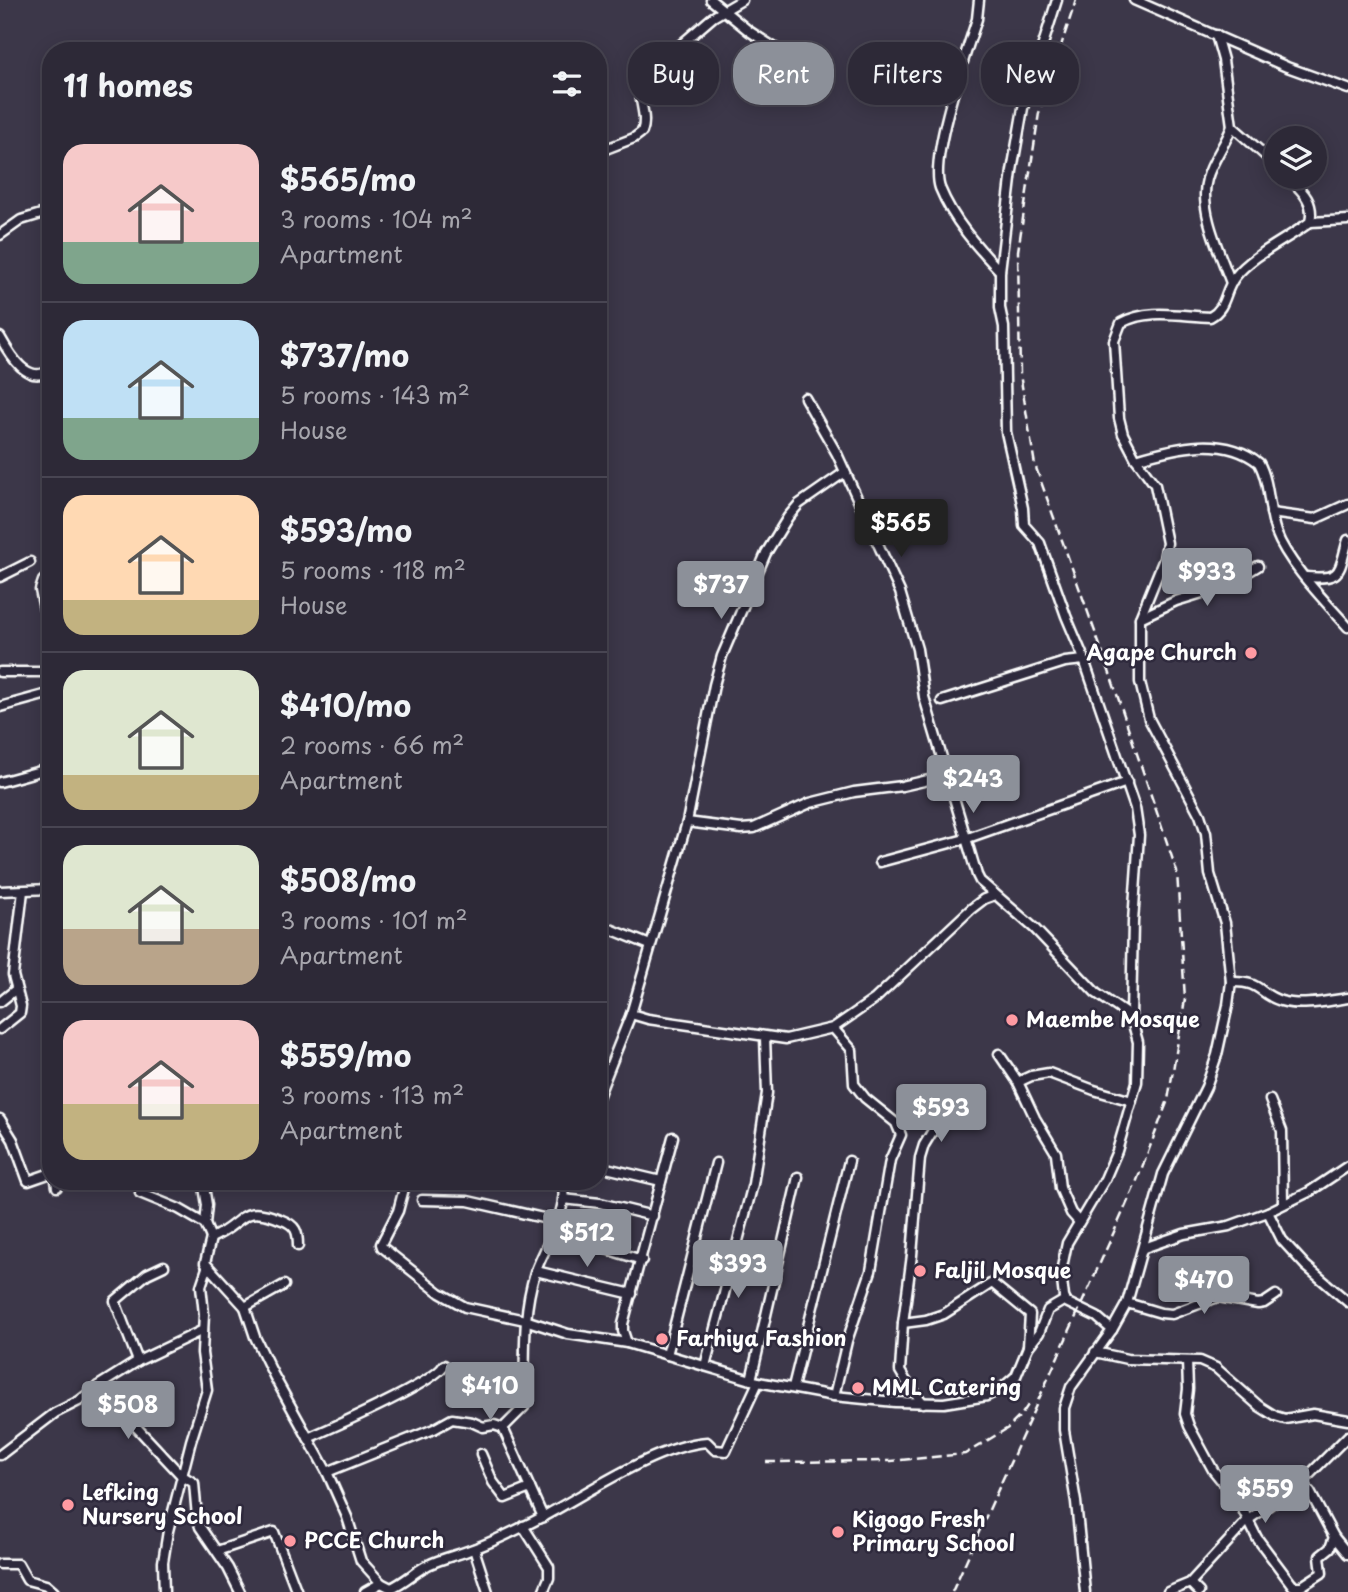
<!DOCTYPE html>
<html lang="en">
<head>
<meta charset="utf-8">
<style>
  :root { --surface:#2d2937; --page:#35313f; --text:#f1f3f6; --muted:#a7a6ad; --line:#484552; --accent:#8c9099 }
  body { margin:0; font-family:"Playpen Sans",sans-serif; background:var(--page); color:var(--text); height:100vh; display:flex; flex-direction:column; font-size:26px; white-space:nowrap }
  * { box-sizing:border-box; margin:0 }
  p { font-size:23px; color:var(--muted) }
  .icon { flex:none; width:38px; height:38px; fill:none; stroke:currentColor; stroke-width:2; stroke-linecap:round; stroke-linejoin:round }
  .map { position:relative; flex:1; overflow:hidden }
  .side { position:absolute; left:42px; top:42px; width:565px; height:1148px; display:flex; flex-direction:column; background:var(--surface); border-radius:28px; box-shadow:0 4px 18px #0003,0 0 0 2px var(--line) }
  .side>* { flex:none }
  .hud { position:absolute; left:628px; top:42px; width:614px; height:63px; display:flex; gap:14px }
  .buttons { position:absolute; left:1264px; top:126px; display:grid; gap:14px }
  .buttons a { display:grid; place-items:center; width:63px; height:63px; border-radius:50%; background:var(--surface); box-shadow:0 4px 18px #0003,0 0 0 2px var(--line); font-size:35px }
  .price { position:absolute; translate:-50% -60px; padding:0 16px; border-radius:7px; background:var(--accent); color:#fff; font-size:23px; line-height:46px; filter:drop-shadow(0 2px 4px #0008) }
  .price::after { content:''; position:absolute; left:50%; top:42px; width:21px; height:16px; margin-left:-10px; background:inherit; clip-path:polygon(0 0,100% 0,50% 100%) }
  .price.on { background:#222; color:#fff }
  ul { padding:0; list-style:none }
  li { display:flex; align-items:center; gap:21px; height:175px; padding:0 21px }
  li+li { border-top:2px solid var(--line) }
  li span { display:grid; place-items:center; flex:none; width:196px; height:140px; border-radius:21px; color:#555 }
  li>.icon { margin-inline-start:auto }
  span .icon { width:84px; height:84px; fill:#fffc; stroke-width:1 }
  li b { font-size:30px }
  h2 { display:flex; justify-content:space-between; align-items:center; height:84px; padding:0 21px; font-size:30px }
  .tag { padding:0 24px; border-radius:28px; background:var(--surface); box-shadow:0 4px 18px #0003,0 0 0 2px var(--line); font-size:24px; line-height:63px }
  .tag.on { background:var(--accent); color:#fff }
  .map>svg:first-child { display:block }
  .lines { fill:none; stroke-linecap:round; stroke-linejoin:round }
  .street-casing { stroke:#fff; stroke-width:13 }
  .street { stroke:#2f2a3d; stroke-width:8 }
  .rail { stroke:#fff; stroke-width:2.5; stroke-dasharray:10 5; stroke-linecap:butt }
  .poi-dot { fill:#ff9aa2; stroke:#2f2a3d; stroke-width:2.5 }
  .labels { text-anchor:middle; stroke-width:5; stroke-linejoin:round; paint-order:stroke }
  .poi-label { font-size:21px; font-weight:bold; fill:#fff; stroke:#2f2a3d; text-anchor:start }
</style>
</head>
<body>
<div class="map">
<svg width="1348" height="1592" viewBox="0 0 1348 1592">
  <rect width="100%" height="100%" fill="#3c3749"/>
  <filter id="ink" filterUnits="userSpaceOnUse"><feTurbulence type="fractalNoise" baseFrequency=".0143" numOctaves="2"/><feDisplacementMap in="SourceGraphic" scale="14" xChannelSelector="R" yChannelSelector="G"/><feConvolveMatrix kernelMatrix="1 2 1 2 8 2 1 2 1" color-interpolation-filters="sRGB"/></filter>
  <g filter="url(#ink)">
    <g class="lines">
      <defs>
        <g id="street">
          <path d="M711,0L749,31L789,57"/>
          <path d="M979,0L977,19C966,53 929,157 940,188C953,220 977,247 1000,271"/>
          <path d="M1057,0L1023,108L1012,171L1000,271V308L1004,327L1006,432L1023,508L1024,525L1040,543L1066,616L1082,654L1135,808L1139,835L1133,922L1131,1017L1138,1042L1137,1082L1117,1151L1105,1179L1067,1243L1061,1272L1064,1297L1066,1302L1097,1317L1112,1330"/>
          <path d="M1134,0L1287,67L1348,89"/>
          <path d="M1216,35L1223,60L1232,126L1276,165"/>
          <path d="M598,152L634,138L642,132C649,115 635,96 642,78L713,17L742,0"/>
          <path d="M1310,222L1348,220"/>
          <path d="M0,235L21,220L51,211"/>
          <path d="M1231,283C1221,255 1198,209 1207,179C1212,160 1226,144 1232,126"/>
          <path d="M0,337C10,355 28,387 51,369"/>
          <path d="M805,398L837,454L900,592L917,649L924,697L977,875L980,881L1034,928L1096,993L1131,1017"/>
          <path d="M1136,459C1176,447 1224,435 1259,463C1270,483 1268,510 1276,532C1288,564 1325,601 1348,627"/>
          <path d="M845,472L799,504L788,517L766,553L722,656L714,685L687,822L631,1014L648,1019L786,1039L833,1028L875,999L971,909L984,899L995,895"/>
          <path d="M1271,513L1315,519L1348,504"/>
          <path d="M51,574L43,581L40,590L51,643"/>
          <path d="M0,577L30,562"/>
          <path d="M1306,577C1344,580 1338,572 1348,540"/>
          <path d="M1140,618L1176,601L1225,586L1258,566"/>
          <path d="M0,672H51"/>
          <path d="M942,701L1065,662L1084,660"/>
          <path d="M0,707L51,693"/>
          <path d="M0,782L51,768"/>
          <path d="M687,822L741,829L754,828L810,803L854,792L902,786L946,776"/>
          <path d="M880,862L965,839L1127,782"/>
          <path d="M0,891L51,889"/>
          <path d="M598,924L650,945"/>
          <path d="M1231,982C1262,981 1258,994 1281,1001C1302,1007 1327,1001 1348,998"/>
          <path d="M0,1002L15,990"/>
          <path d="M833,1028L852,1050L854,1084L865,1098L896,1123L901,1135L890,1160L871,1271L847,1341L834,1396"/>
          <path d="M0,1029L20,1013L21,1006L13,975L23,891"/>
          <path d="M999,1054L1018,1082L1035,1118L1056,1153L1060,1188L1071,1213L1079,1222"/>
          <path d="M1018,1082L1031,1076L1049,1073L1094,1090L1132,1101"/>
          <path d="M598,1097L631,1014"/>
          <path d="M1270,1100L1282,1131L1283,1204"/>
          <path d="M0,1119L13,1140L28,1181L51,1173"/>
          <path d="M598,1166L661,1181"/>
          <path d="M56,1181L57,1187"/>
          <path d="M203,1181L207,1205L205,1224L211,1238L205,1263L245,1307L255,1337L274,1376L327,1472L347,1517L361,1561L381,1583"/>
          <path d="M406,1181L398,1211L381,1244L382,1247L440,1293L465,1307L525,1320L568,1334L627,1343L758,1382L834,1396L895,1402L944,1403L987,1396L1001,1389L1016,1376L1028,1347L1039,1333L1048,1310L1065,1300"/>
          <path d="M140,1193L179,1209L205,1224"/>
          <path d="M563,1199L600,1203L653,1216"/>
          <path d="M422,1200L468,1201L556,1221"/>
          <path d="M1268,1212L1282,1240L1306,1266L1348,1302"/>
          <path d="M553,1233L642,1260"/>
          <path d="M211,1238C245,1224 239,1202 282,1220C296,1225 298,1232 298,1246"/>
          <path d="M1144,1248L1184,1234L1229,1226L1268,1212L1309,1192L1348,1166"/>
          <path d="M536,1271L632,1294"/>
          <path d="M1127,1303L1161,1313L1172,1314L1218,1297L1258,1304L1264,1303L1276,1295"/>
          <path d="M245,1307L284,1285"/>
          <path d="M903,1323L926,1320L944,1314L992,1283L1030,1314L1028,1347"/>
          <path d="M627,1343L623,1331V1324L673,1137"/>
          <path d="M1095,1352L1127,1359L1200,1361L1216,1368L1259,1406L1275,1416L1285,1419L1313,1414L1348,1420"/>
          <path d="M667,1355L716,1163"/>
          <path d="M138,1361L115,1301L147,1274L164,1266"/>
          <path d="M1187,1361L1188,1389L1185,1414L1189,1426L1213,1470L1239,1502L1257,1538L1293,1586H1302L1322,1573L1320,1556L1330,1548L1334,1537L1310,1492L1301,1483"/>
          <path d="M705,1366L753,1184L767,1093L765,1037"/>
          <path d="M751,1380L798,1177"/>
          <path d="M98,1386L181,1475L194,1483L197,1517L200,1527L228,1568L240,1592"/>
          <path d="M793,1387L849,1161"/>
          <path d="M923,1403L906,1381L900,1371L903,1323L912,1255L920,1158L924,1145L940,1119"/>
          <path d="M308,1438C331,1428 436,1382 444,1365"/>
          <path d="M481,1454L493,1482L505,1498L530,1488"/>
          <path d="M0,1455L55,1413L79,1401L98,1386L138,1361L203,1330"/>
          <path d="M327,1472L434,1429L452,1419L472,1422L483,1427L494,1425L503,1428"/>
          <path d="M543,1517L503,1428L524,1407C526,1362 521,1317 535,1273C542,1252 574,1201 560,1181"/>
          <path d="M523,1526L549,1567V1578L543,1592"/>
          <path d="M1334,1537L1348,1554"/>
          <path d="M474,1549L488,1592"/>
          <path d="M217,1551L274,1532L297,1592"/>
          <path d="M0,1564H18L27,1580L46,1585L54,1592"/>
          <path d="M1190,1583L1199,1592"/>
          <path d="M164,1592L163,1562L168,1531L191,1441L207,1390L202,1353L204,1314L201,1286L207,1268"/>
          <path d="M365,1592L381,1583L391,1588C405,1582 415,1571 428,1565C442,1558 458,1555 473,1549C498,1540 523,1527 546,1515C591,1491 656,1446 707,1442L715,1450L726,1451L758,1382"/>
          <path d="M1085,1592L1076,1502L1064,1430V1408L1071,1387L1112,1330L1127,1303L1163,1174L1206,1087L1217,1055L1228,1005L1231,982L1225,923L1210,874L1206,833L1200,815L1149,719L1140,682V618L1164,559L1167,543L1155,485L1136,459L1123,434L1119,418L1114,341L1121,323C1148,308 1180,316 1210,317C1227,308 1224,291 1235,277C1252,255 1288,239 1310,222C1315,201 1301,190 1288,177"/>
          <path d="M1168,1592L1190,1583L1248,1520L1301,1483L1348,1436"/>
        </g>
      </defs>
      <use href="#street" class="street-casing"/>
      <use href="#street" class="street"/>
      <g class="rail">
        <path d="M766,1462L891,1461L965,1454L1008,1428L1022,1414L1030,1402"/>
        <path d="M952,1592L1136,1183L1168,1100L1185,999L1177,872L1108,668L1035,465L1020,374L1018,251L1039,113L1076,0"/>
      </g>
    </g>
  </g>
  <g class="poi-dot">
    <circle cx="1251" cy="653" r="7"/>
    <circle cx="1012" cy="1020" r="7"/>
    <circle cx="920" cy="1271" r="7"/>
    <circle cx="662" cy="1339" r="7"/>
    <circle cx="858" cy="1388" r="7"/>
    <circle cx="68" cy="1505" r="7"/>
    <circle cx="838" cy="1532" r="7"/>
    <circle cx="290" cy="1541" r="7"/>
  </g>
  <g class="labels">
    <g class="poi-label">
      <text x="1237" y="660" text-anchor="end">Agape Church</text>
      <text x="1026" y="1027">Maembe Mosque</text>
      <text x="934" y="1278">Faljil Mosque</text>
      <text x="676" y="1346">Farhiya Fashion</text>
      <text x="872" y="1395">MML Catering</text>
      <text x="82" y="1500">Lefking<tspan x="82" dy="24">Nursery School</tspan></text>
      <text x="852" y="1527">Kigogo Fresh<tspan x="852" dy="24">Primary School</tspan></text>
      <text x="304" y="1548">PCCE Church</text>
    </g>
  </g>
</svg>
<div class="buttons">
<a><svg class="icon" aria-label="layers" viewBox="0 0 24 24"><path d="M12 4l9 5-9 5-9-5zM3 14l9 5 9-5"/></svg></a>
</div>
<b class="price on" style="left:901px;top:559px">$565</b>
<b class="price" style="left:1207px;top:608px">$933</b>
<b class="price" style="left:721px;top:621px">$737</b>
<b class="price" style="left:973px;top:815px">$243</b>
<b class="price" style="left:941px;top:1144px">$593</b>
<b class="price" style="left:587px;top:1269px">$512</b>
<b class="price" style="left:738px;top:1300px">$393</b>
<b class="price" style="left:1204px;top:1316px">$470</b>
<b class="price" style="left:490px;top:1422px">$410</b>
<b class="price" style="left:128px;top:1441px">$508</b>
<b class="price" style="left:1265px;top:1525px">$559</b>
<div class="hud">
<a class="tag">Buy</a>
<a class="tag on">Rent</a>
<a class="tag">Filters</a>
<a class="tag">New</a>
</div>
<section class="side">
<h2>11 homes<svg class="icon" aria-label="filters" viewBox="0 0 24 24"><path d="M4 7h16M4 17h16"/><circle cx="9" cy="7" r="2"/><circle cx="15" cy="17" r="2"/></svg></h2>
<ul>
<li><span style="background:linear-gradient(#f6c9c9 70%,#7fa58c 0)"><svg class="icon" aria-label="home" viewBox="0 0 24 24"><path d="M3 11l9-7 9 7M6 9v11h12V9"/></svg></span><div><b>$565/mo</b><p>3 rooms · 104 m²</p><p>Apartment</p></div></li>
<li><span style="background:linear-gradient(#bfe0f5 70%,#7fa58c 0)"><svg class="icon" aria-label="home" viewBox="0 0 24 24"><path d="M3 11l9-7 9 7M6 9v11h12V9"/></svg></span><div><b>$737/mo</b><p>5 rooms · 143 m²</p><p>House</p></div></li>
<li><span style="background:linear-gradient(#ffd9b3 75%,#c2b280 0)"><svg class="icon" aria-label="home" viewBox="0 0 24 24"><path d="M3 11l9-7 9 7M6 9v11h12V9"/></svg></span><div><b>$593/mo</b><p>5 rooms · 118 m²</p><p>House</p></div></li>
<li><span style="background:linear-gradient(#dfe7d0 75%,#c2b280 0)"><svg class="icon" aria-label="home" viewBox="0 0 24 24"><path d="M3 11l9-7 9 7M6 9v11h12V9"/></svg></span><div><b>$410/mo</b><p>2 rooms · 66 m²</p><p>Apartment</p></div></li>
<li><span style="background:linear-gradient(#dfe7d0 60%,#b9a48a 0)"><svg class="icon" aria-label="home" viewBox="0 0 24 24"><path d="M3 11l9-7 9 7M6 9v11h12V9"/></svg></span><div><b>$508/mo</b><p>3 rooms · 101 m²</p><p>Apartment</p></div></li>
<li><span style="background:linear-gradient(#f6c9c9 60%,#c2b280 0)"><svg class="icon" aria-label="home" viewBox="0 0 24 24"><path d="M3 11l9-7 9 7M6 9v11h12V9"/></svg></span><div><b>$559/mo</b><p>3 rooms · 113 m²</p><p>Apartment</p></div></li>
</ul>
</section>
</div>
</body>
</html>
